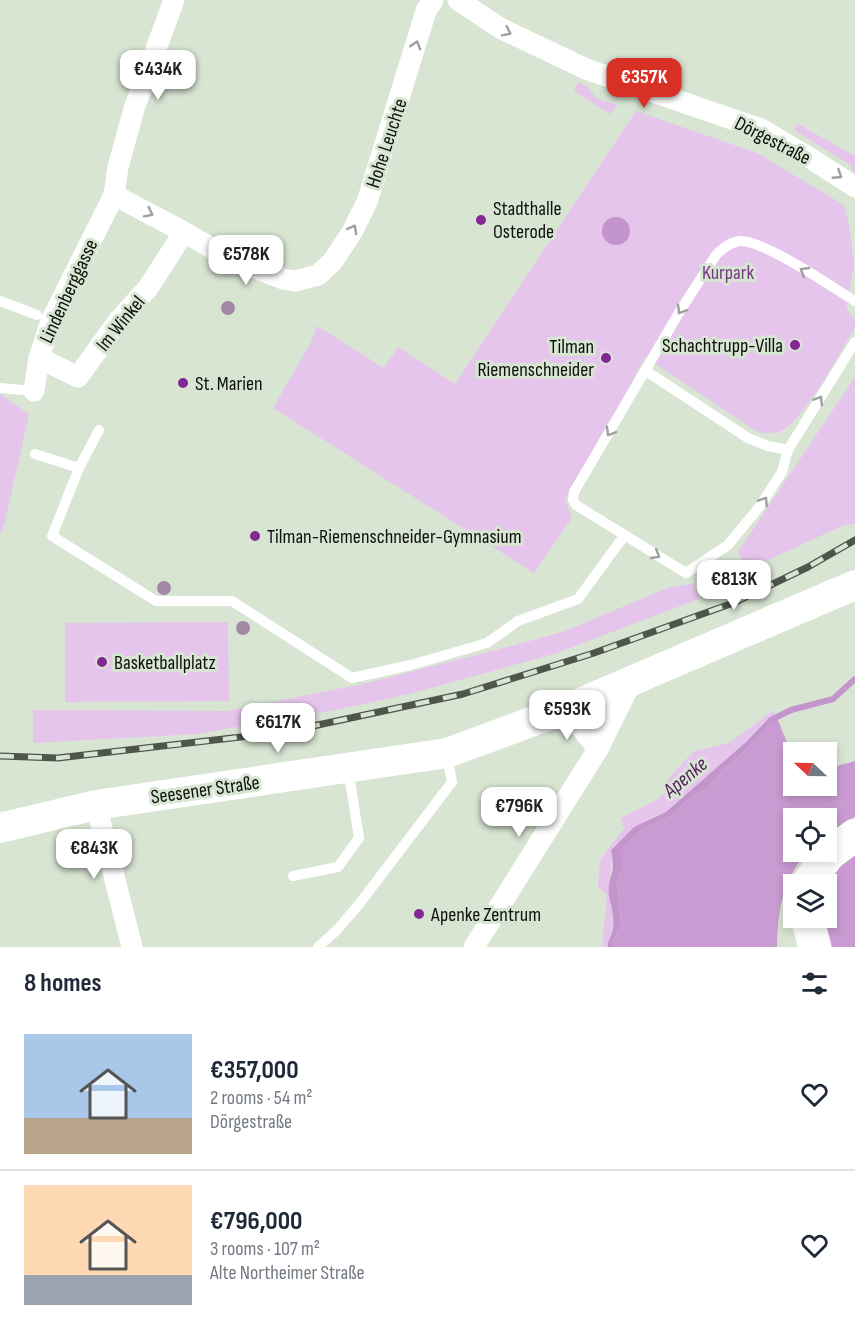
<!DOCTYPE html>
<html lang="en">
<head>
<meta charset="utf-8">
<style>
  :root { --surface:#fff; --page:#f6f6f7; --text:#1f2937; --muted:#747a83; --line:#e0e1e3; --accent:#d93025 }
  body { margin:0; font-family:"Sofia Sans Condensed",sans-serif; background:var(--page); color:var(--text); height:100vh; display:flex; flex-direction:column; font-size:22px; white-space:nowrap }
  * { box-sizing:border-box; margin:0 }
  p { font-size:20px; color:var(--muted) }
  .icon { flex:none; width:33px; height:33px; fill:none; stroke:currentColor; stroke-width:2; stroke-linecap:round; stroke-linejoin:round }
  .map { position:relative; height:947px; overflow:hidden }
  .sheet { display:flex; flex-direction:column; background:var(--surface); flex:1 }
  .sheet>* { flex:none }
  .needle { width:39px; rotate:292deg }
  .fabs { position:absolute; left:783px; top:742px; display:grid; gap:12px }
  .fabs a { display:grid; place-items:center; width:54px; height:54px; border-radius:0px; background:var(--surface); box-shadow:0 3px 9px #0003; font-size:30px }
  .price { position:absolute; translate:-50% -51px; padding:0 14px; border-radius:12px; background:#fff; color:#222; font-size:20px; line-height:39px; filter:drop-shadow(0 2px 3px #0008) }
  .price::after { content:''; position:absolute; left:50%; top:36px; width:18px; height:14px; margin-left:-9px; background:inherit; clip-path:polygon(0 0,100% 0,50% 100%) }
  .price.current { background:var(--accent); color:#fff }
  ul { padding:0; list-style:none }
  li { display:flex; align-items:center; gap:18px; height:150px; padding:0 24px }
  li+li { border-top:2px solid var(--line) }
  li span { display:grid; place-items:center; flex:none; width:168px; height:120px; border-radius:0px; color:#555 }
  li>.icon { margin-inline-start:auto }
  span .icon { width:72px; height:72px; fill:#fffc; stroke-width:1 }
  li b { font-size:26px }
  h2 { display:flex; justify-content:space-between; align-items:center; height:72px; padding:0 24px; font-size:26px }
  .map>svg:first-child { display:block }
  .green { fill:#e6c5ec }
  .forest { fill:#c99bd2 }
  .water { fill:#c395cc }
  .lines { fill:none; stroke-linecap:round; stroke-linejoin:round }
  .stream { stroke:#c395cc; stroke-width:6 }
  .lane { stroke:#fff; stroke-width:10 }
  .street { stroke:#fff; stroke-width:21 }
  .secondary { stroke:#fff; stroke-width:30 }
  .highway { stroke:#fff; stroke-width:33 }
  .rail-casing { stroke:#4e564c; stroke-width:7 }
  .rail { stroke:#d8e5d3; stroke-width:4.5; stroke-dasharray:14; stroke-linecap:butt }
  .tree { fill:#a288a5 }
  .oneway { stroke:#9ea09d }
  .poi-dot { fill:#822793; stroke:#d8e5d3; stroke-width:2 }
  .labels { text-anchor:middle; stroke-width:6; stroke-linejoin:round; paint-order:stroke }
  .street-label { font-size:20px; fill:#0c110b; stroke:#d8e5d3 }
  .poi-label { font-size:20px; fill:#0c110b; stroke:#d8e5d3; text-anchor:start }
  .park-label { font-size:20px; fill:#753c7f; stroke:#d8e5d3 }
  .water-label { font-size:21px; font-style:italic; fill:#592063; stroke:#d8e5d3 }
</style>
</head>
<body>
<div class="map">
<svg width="855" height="947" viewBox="0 0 855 947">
  <rect width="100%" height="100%" fill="#d8e5d3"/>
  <g class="green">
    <path d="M578,82L588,87L596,98L617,105L610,114L574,91Z"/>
    <path d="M636,111L757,153L844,205L849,224L854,265L846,308L855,319V328C840,352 804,421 781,431C774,434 765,433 757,432L645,357L621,402L570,489L565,499L572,518L534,573L273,408L311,342L317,326L384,368L398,347L455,384Z"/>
    <path d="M798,124L855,156V176L850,165L794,130Z"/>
    <path d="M855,377V524L844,525L747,570L738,552Z"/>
    <path d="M0,394L29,414L4,526L0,533Z"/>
    <path d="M693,584L699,599L554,654L409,694L331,711L197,734L33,743V710L228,711L367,683L530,641L565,631L670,587Z"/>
    <path d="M228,622L229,701L65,702V623Z"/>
    <path d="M774,710L776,715L767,720L746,742L666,812L634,827L611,849C613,866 608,881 609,897C610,907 615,918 613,929C612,936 607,940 608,947H602L607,894L598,888L600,860L624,828L621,818L655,801L667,791L662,785L694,751L729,743Z"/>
  </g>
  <g class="forest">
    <path d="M778,720L793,758L794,786H826L827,769L855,761V817L827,834L826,819H794V852H806C782,884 778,908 777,947H613V942L621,924L617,879L624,865L619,849L640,831L675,814L684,803L707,788L725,768L746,750L769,725Z"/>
    <path d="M855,850V947H826L818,918H826V885L834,874Z"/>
  </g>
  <g class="water">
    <circle cx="616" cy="231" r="14"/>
    <path d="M776,715L778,720L769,725L746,750L725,768L707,788L684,803L675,814L640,831L620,849L624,865L617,879L621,924L613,942V947H608C607,940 612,936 613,929C615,918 611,907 609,896C608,887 609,881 612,873C614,866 612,857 611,850L634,827L666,812L746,742L767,720Z"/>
  </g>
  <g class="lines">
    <path class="stream" d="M771,720L791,710L833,699L855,679"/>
    <g class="lane">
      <path d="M0,301L37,315"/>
      <path d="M855,301C832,287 764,240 740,241C730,242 723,248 716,255L680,311L574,492L573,500L576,505L686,573L728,545L760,506L782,472L788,450L855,342"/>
      <path d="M646,371L748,438L768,446L788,450"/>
      <path d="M0,388L34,391"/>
      <path d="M99,430L79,468L52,536L156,601H232L352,678L411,665L487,643L518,621L578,599L624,536"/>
      <path d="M35,454L79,468"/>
      <path d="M293,876L338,867L359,838L348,768"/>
      <path d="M318,947L337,930L360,903L452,782L447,756"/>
    </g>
    <g class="street">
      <path d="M458,0L500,28L586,69L761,129L810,158L855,187"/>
      <path d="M114,195L184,232L231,259L283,279L295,281L318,275L333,261L352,232L367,202L426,11L433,0"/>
      <path d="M39,358L78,377L119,320L148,288L184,232"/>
      <path d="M34,391L39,358L51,321L114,195L118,167L134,109L174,0"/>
      <path d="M566,709L598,749"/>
      <path d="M96,805L132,947"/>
      <path d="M474,947L598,749L631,682"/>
    </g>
    <path class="secondary" d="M0,828L96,805L447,753L566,709L855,585"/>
    <g class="highway">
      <path d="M807,885L828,855L855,835"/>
      <path d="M807,918L815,947"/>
    </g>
    <defs>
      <path id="rail" d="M0,756L58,758L285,732L463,694L594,653L733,603L808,567L855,540"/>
    </defs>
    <use href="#rail" class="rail-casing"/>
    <use href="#rail" class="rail"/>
  </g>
  <g class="tree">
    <circle cx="228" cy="308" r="7"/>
    <circle cx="164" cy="588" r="7"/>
    <circle cx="243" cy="628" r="7"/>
  </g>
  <defs><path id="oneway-chevron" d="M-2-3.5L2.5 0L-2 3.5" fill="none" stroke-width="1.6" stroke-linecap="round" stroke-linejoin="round" transform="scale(1.5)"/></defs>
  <g class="oneway">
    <use href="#oneway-chevron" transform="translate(507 32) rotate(26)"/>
    <use href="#oneway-chevron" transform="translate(416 45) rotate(-73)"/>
    <use href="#oneway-chevron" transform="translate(838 175) rotate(33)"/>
    <use href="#oneway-chevron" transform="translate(149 213) rotate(27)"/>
    <use href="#oneway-chevron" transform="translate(353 229) rotate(-61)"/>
    <use href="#oneway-chevron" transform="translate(804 271) rotate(-149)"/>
    <use href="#oneway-chevron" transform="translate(681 310) rotate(121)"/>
    <use href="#oneway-chevron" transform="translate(819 400) rotate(-58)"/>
    <use href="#oneway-chevron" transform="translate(610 432) rotate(120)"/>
    <use href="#oneway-chevron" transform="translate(764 501) rotate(-57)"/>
    <use href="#oneway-chevron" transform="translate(656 555) rotate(31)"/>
  </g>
  <g class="poi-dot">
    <circle cx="481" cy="220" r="6"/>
    <circle cx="795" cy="345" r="6"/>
    <circle cx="606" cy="358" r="6"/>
    <circle cx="183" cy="383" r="6"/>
    <circle cx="255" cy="536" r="6"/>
    <circle cx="102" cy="662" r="6"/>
    <circle cx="419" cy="914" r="6"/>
  </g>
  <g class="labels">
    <g class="street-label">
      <text transform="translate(773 140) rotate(27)" y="7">Dörgestraße</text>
      <text transform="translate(386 143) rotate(-72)" y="7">Hohe Leuchte</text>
      <text transform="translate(68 291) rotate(-65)" y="7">Lindenberggasse</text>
      <text transform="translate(120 323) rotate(-51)" y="7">Im Winkel</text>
      <text transform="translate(205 789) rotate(-8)" y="7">Seesener Straße</text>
    </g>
    <g class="poi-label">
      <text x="493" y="215">Stadthalle<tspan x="493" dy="23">Osterode</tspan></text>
      <text x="783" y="352" text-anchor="end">Schachtrupp-Villa</text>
      <text x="594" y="353" text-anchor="end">Tilman<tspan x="594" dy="23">Riemenschneider</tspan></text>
      <text x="195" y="390">St. Marien</text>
      <text x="267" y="543">Tilman-Riemenschneider-Gymnasium</text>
      <text x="114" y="669">Basketballplatz</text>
      <text x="431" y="921">Apenke Zentrum</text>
    </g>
    <g class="park-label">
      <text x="728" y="279">Kurpark</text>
    </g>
    <g class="water-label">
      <text transform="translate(685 777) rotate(-40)" y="7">Apenke</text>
    </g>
  </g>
</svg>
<div class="fabs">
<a><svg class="needle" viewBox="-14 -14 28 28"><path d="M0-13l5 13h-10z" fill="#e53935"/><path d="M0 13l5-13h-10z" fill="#747a83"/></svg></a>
<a><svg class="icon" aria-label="locate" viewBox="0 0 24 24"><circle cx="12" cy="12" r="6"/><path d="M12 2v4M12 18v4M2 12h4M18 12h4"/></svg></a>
<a><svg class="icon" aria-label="layers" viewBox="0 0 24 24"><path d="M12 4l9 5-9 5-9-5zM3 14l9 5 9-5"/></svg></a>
</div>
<b class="price" style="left:158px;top:101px">€434K</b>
<b class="price current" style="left:644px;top:109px">€357K</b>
<b class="price" style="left:246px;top:286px">€578K</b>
<b class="price" style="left:734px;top:611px">€813K</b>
<b class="price" style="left:567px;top:741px">€593K</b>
<b class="price" style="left:278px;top:754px">€617K</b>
<b class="price" style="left:519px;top:838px">€796K</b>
<b class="price" style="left:94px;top:880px">€843K</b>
</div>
<section class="sheet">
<h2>8 homes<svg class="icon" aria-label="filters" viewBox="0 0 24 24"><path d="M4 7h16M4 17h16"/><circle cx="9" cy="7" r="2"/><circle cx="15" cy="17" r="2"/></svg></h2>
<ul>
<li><span style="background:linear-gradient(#a9c7e8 70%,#b9a48a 0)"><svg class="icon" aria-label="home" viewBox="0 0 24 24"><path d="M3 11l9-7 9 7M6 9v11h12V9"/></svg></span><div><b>€357,000</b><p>2 rooms · 54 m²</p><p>Dörgestraße</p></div><svg class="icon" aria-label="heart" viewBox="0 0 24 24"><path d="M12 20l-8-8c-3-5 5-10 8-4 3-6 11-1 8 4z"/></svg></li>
<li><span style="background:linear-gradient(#ffd9b3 75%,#9aa5b1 0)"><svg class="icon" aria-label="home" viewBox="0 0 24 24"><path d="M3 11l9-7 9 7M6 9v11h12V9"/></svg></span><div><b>€796,000</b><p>3 rooms · 107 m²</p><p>Alte Northeimer Straße</p></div><svg class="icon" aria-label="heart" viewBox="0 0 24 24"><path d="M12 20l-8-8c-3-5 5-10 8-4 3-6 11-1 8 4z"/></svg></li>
</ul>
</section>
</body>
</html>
